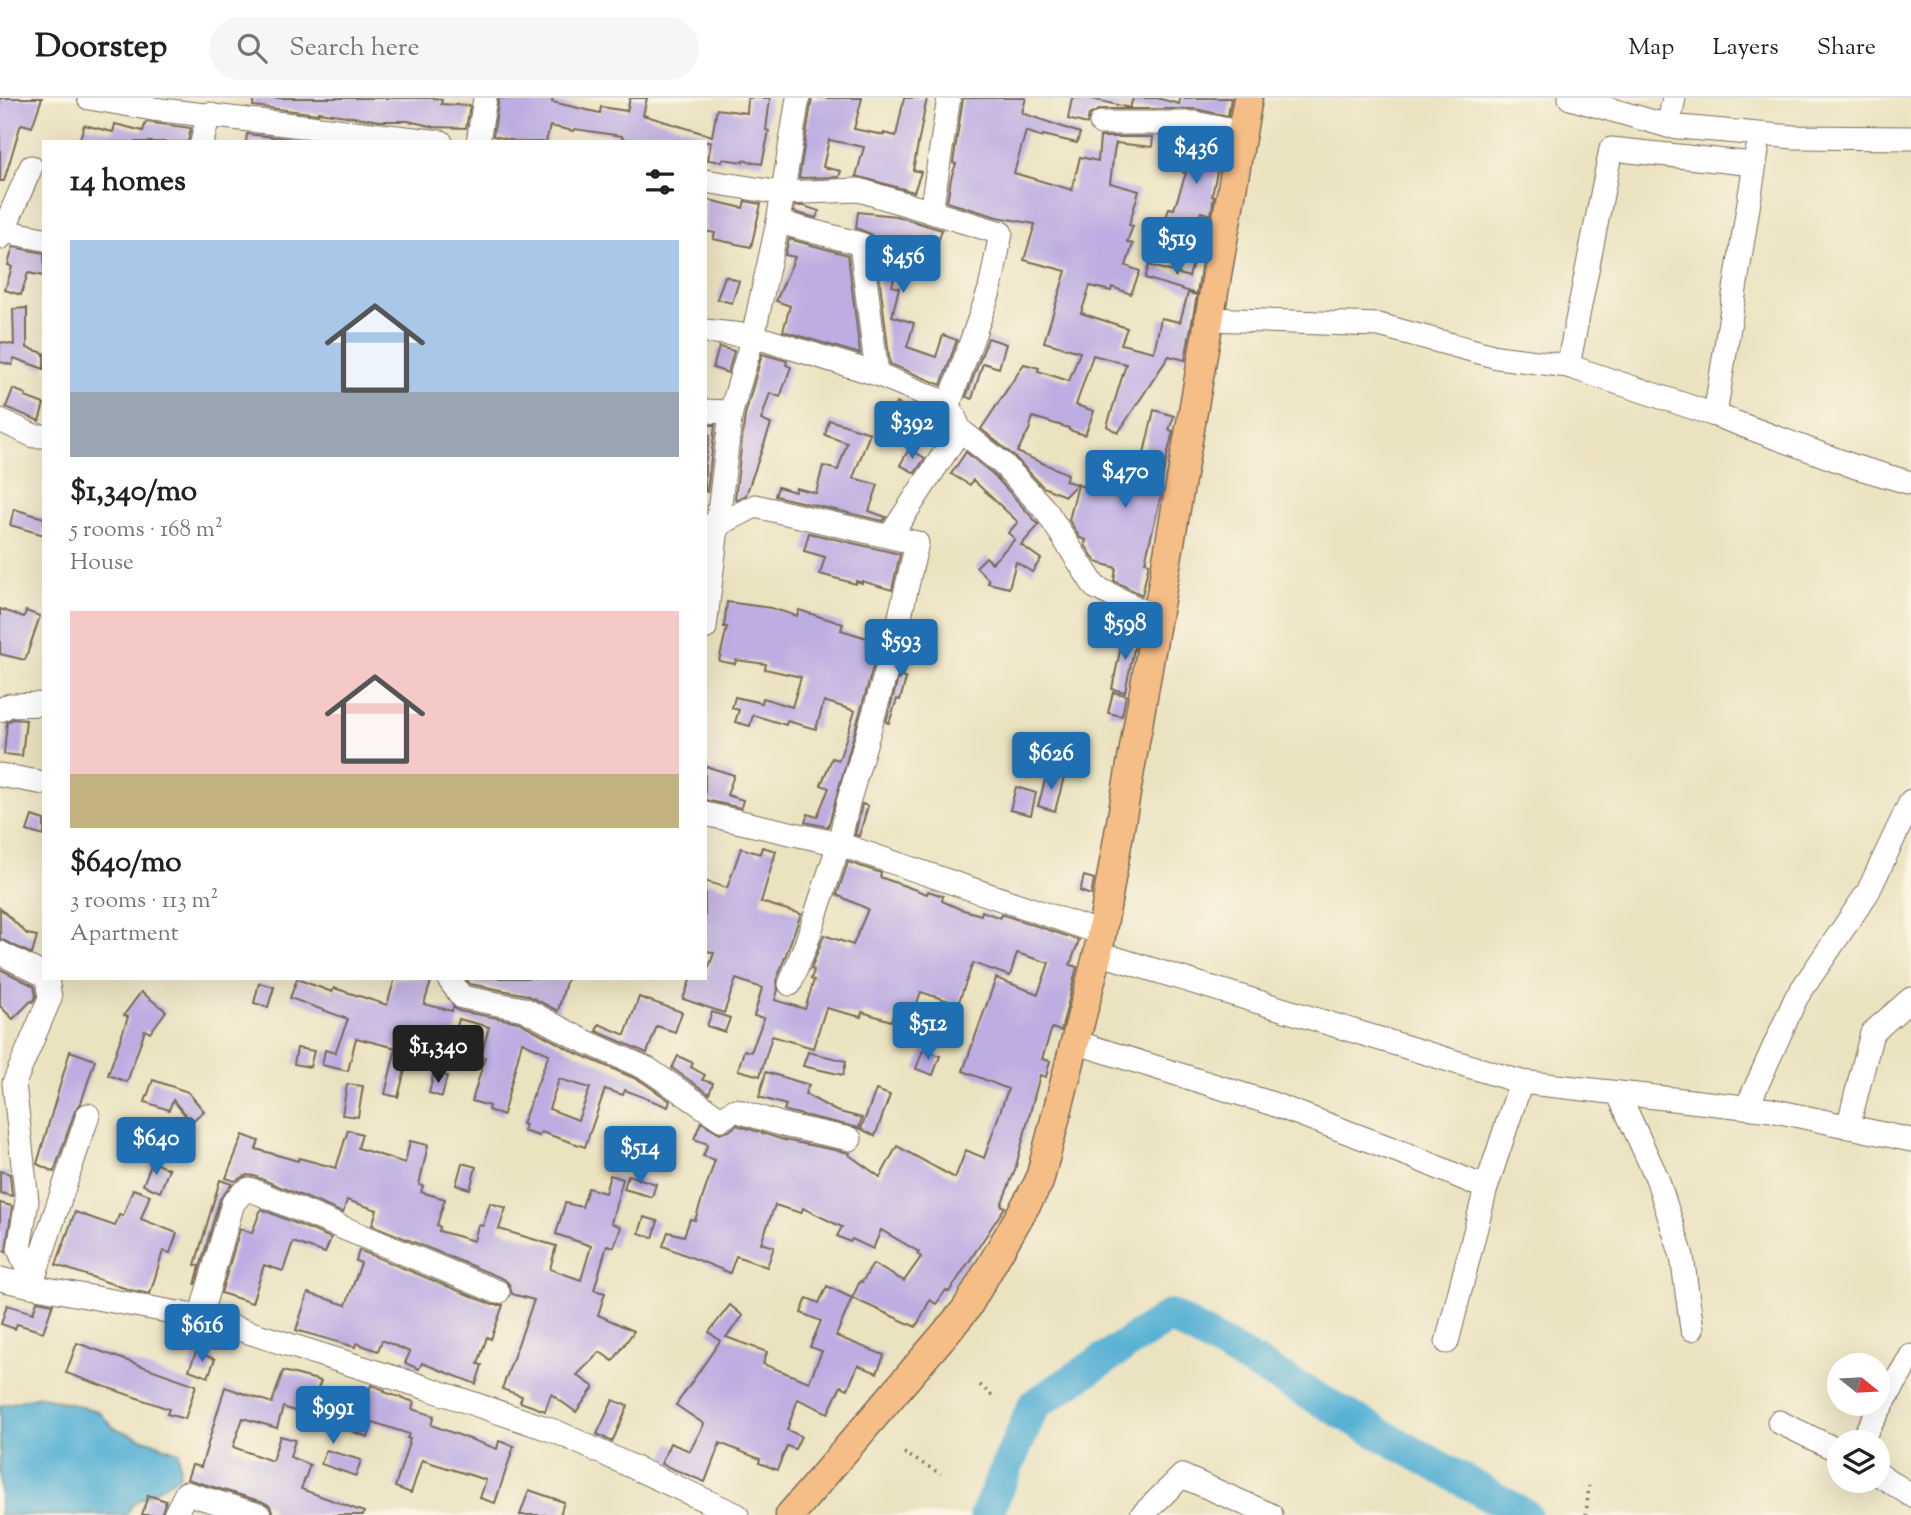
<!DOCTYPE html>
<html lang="en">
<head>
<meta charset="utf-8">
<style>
  :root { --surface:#fff; --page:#f6f6f6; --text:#202124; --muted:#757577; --line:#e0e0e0; --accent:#1f6fb2 }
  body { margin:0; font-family:"Sorts Mill Goudy",serif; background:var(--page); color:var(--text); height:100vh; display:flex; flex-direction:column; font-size:26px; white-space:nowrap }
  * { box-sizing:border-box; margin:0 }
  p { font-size:23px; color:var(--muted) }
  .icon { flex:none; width:38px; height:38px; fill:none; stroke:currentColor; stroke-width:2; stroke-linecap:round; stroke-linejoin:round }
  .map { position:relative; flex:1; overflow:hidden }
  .panel { position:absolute; left:42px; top:42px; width:665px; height:840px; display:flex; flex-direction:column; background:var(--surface); border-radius:0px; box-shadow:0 7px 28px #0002 }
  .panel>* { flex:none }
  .needle { width:46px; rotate:108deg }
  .fabs { position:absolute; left:1827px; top:1255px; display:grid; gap:14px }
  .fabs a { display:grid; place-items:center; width:63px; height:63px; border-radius:50%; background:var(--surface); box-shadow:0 7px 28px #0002; font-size:35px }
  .price { position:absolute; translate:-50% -60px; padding:0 16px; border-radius:7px; background:var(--accent); color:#fff; font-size:23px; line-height:46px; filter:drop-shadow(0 2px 4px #0008) }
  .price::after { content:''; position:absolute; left:50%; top:42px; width:21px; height:16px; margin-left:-10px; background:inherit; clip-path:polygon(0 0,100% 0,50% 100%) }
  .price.on { background:#222; color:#fff }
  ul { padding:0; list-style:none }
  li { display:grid; align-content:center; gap:14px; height:371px; padding:0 28px }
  li span { display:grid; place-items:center; height:217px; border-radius:0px; color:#555 }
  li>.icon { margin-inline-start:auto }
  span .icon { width:126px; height:126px; fill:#fffc; stroke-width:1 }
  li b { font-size:30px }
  h2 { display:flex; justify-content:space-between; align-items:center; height:84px; padding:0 28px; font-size:30px }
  header { display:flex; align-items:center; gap:42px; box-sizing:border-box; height:98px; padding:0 35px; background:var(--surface); border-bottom:2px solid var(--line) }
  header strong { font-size:33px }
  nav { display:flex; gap:38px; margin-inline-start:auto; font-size:24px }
  .search { width:490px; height:63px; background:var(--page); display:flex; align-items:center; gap:18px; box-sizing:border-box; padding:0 24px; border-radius:38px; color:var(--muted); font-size:26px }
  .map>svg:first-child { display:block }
  .water { fill:#57b1d4; stroke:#496e79; stroke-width:2 }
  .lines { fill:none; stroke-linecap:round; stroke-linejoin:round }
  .river { stroke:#57b1d4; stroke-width:33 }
  .building { fill:#bdade2; fill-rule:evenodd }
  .minor-casing { stroke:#796a57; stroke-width:25 }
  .major-casing { stroke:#796a57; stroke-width:31 }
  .path { stroke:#796a57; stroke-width:3.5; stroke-dasharray:2 5; stroke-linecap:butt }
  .minor { stroke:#fff; stroke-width:23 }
  .major { stroke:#f6be87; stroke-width:28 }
</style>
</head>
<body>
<header>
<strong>Doorstep</strong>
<div class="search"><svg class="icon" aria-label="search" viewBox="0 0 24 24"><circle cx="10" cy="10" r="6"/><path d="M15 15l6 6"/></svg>Search here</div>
<nav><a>Map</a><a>Layers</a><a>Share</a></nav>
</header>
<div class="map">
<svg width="1911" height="1417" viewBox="0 0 1911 1417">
  <rect width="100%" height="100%" fill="#fcf5e5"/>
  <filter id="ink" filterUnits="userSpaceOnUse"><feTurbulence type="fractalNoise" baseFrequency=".0143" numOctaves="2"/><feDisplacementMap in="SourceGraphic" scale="14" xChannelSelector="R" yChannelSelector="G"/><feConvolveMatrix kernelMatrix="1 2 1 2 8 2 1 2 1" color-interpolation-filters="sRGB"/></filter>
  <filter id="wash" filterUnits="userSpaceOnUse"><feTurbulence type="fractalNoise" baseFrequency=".00686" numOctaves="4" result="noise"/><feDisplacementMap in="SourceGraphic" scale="28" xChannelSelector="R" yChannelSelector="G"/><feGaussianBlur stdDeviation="1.57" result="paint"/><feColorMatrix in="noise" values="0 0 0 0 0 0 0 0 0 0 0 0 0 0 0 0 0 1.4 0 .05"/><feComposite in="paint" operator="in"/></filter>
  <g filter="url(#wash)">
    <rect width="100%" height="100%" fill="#ebe2c0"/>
    <path class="water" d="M39,1298L98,1313L114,1330L179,1354L180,1378L134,1405L126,1417H0V1308Z"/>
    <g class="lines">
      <path class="river" d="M986,1417L1034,1307L1170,1218L1525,1417"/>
    </g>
    <g id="blocks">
      <g class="building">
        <path d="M0,0H42L32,29L22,26L20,29L4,83H0Z"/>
        <path d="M254,0H433L442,2L441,6L470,8L466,30L435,29L408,23H381L318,14V16L253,8Z"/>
        <path d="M499,0H553L552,4L600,15L601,9L627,13L630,0H647L643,17L712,38L717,11L747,15L748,0H770L766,32L769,33L762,66L743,62V64L723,61L722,64L708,62L711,44H638L622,40V38L575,31L574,33L550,28L546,44H520L493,38Z"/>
        <path d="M812,0H862L854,31L884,37V35L896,38L904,0H927L913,72L921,74L914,94L856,78L864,49L829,42L823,69L841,73L839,79L799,80Z"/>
        <path d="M963,0H1026L1022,15L1080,35L1077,45L1043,37L1042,39L1026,33L1014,75L1072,92L1080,59L1098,63L1100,39H1153L1152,49L1116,45L1114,54L1110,85L1139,93L1129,127L1133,128L1127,144L1133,146L1126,168L1140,173L1131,196L1112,189L1111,193L1090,188L1081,215L1127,230L1121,246L1154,254L1161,220L1180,224L1188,195L1197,197L1185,262L1169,258L1118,335L1107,328L1126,266L1093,257L1076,307L1094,313L1085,337L1069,332V330L1033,319L1029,332L1017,354L1068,376L1065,383L1077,386L1065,398L1043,389L1014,358L981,331L1024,266L1039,270L1038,273L1069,283L1080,254L1044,244L1066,173L1024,162L1035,126L997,119L947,104L951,80L956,66L953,65Z"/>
        <path d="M1072,0H1088L1130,10L1133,0H1157L1179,6L1180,0H1231L1228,18L1195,11H1101L1089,17L1087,26L1068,21Z"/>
        <path d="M146,24L191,30L188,44H79L84,27L113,34L115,26L143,33Z"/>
        <path d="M247,36L291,41V44H246Z"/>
        <path d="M1193,39L1223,45L1212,98H1214L1211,117L1201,114L1195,135L1164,127L1169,110L1174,111L1186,75L1183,74Z"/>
        <path d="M705,101L743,110L745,103L761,106L751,149L713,141L715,135L705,133Z"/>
        <path d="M795,108H804L819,113L816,120L794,114Z"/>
        <path d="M858,114L896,118L942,132L938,144L918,138L917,142L903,138L892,188L899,190L892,218L914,225L907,249L936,259L943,237L957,242L941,287L890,266L875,144L871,136L856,130Z"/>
        <path d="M789,141L848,157L860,256L783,233L790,208L776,203L795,159L785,157Z"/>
        <path d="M13,149L44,155V178L28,175L21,197L5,192L12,169L8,167Z"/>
        <path d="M1194,161L1202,163L1197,196L1145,180L1149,167L1189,179Z"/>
        <path d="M725,178L739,183L732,205L717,201Z"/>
        <path d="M27,210V250L44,255V271L14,260L12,267L0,264V244L14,247L13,211Z"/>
        <path d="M988,240L1006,246L999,270L983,265L972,301L966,299Z"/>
        <path d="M719,249L734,253L728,275L713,270Z"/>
        <path d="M762,256L787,263L786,267L791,269L780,299L770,295L761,322L771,326L746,397L737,402L735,401L745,317Z"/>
        <path d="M13,291L26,296L25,299L44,306L39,323L6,309Z"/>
        <path d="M896,305L924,315L917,338L888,329Z"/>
        <path d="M1154,312L1174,318L1169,332L1173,333L1158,397H1161L1145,464L1149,465L1142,497L1114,483L1116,470L1096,464L1085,447L1086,442L1080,440L1069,422L1078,387L1096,392L1102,369L1139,377Z"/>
        <path d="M829,322L870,335L853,380L878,387L869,413L886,419L883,423L775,398L778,389L795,394L796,390L816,395L823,368L838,372L847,345L825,337Z"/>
        <path d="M708,327H715L707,394L705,393V366L710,337L707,336Z"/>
        <path d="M909,351L925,360L915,375L900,367Z"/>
        <path d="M966,354L994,377L1039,427L1021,447L1041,461L1032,474L1016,464L1009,490L988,485L989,482L976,469L986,459L992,465L1015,441L1008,435L1018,424L973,382L970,387L951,376Z"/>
        <path d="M14,411L44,420V437L10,427Z"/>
        <path d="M809,435L900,456L892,492L862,483V485L856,483V486L820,476L825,459L804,453Z"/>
        <path d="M727,504L771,510L797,518L799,512L843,526L841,532L880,544L828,729L805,724L808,716L817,719L829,690L821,687L832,660L839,662L855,613L824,603L816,631L787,623L786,627L753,617L750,628L735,624L739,612L732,610L735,599L762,605L763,600L792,609L801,579L765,571L766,566L736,562L735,566L719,563L727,529H724Z"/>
        <path d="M0,511L24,519L26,513L40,518L25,562L0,556Z"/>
        <path d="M1119,517L1138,527L1137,534L1116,530Z"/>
        <path d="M1124,534L1137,536L1125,594L1112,591Z"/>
        <path d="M910,537L915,539L902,579L906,581L900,602L897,601L889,625L886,624Z"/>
        <path d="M1113,594L1126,597L1122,618L1108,615Z"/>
        <path d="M13,621L26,622L22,658L4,656L7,624Z"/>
        <path d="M705,668L734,677L727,697L743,702L741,710L705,702Z"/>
        <path d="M1047,675L1064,679L1055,713L1038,708Z"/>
        <path d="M1016,689L1036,695L1031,717L1010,712Z"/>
        <path d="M862,706L868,708L859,738L855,737Z"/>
        <path d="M32,718L44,722V738L27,733Z"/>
        <path d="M762,749L776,753L761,804L801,816L777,881L778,892L775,902L805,911L814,882L811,881L814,872L811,871L824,837L853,847L868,811L837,797L848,764L881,775L880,779L927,796L928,793L943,798L942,803L960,811L981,817L982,813L1000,820L1001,816L1079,842L1070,867L1077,869L1061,933L1052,930L1042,961L1050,963L1046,979L1040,977L1015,1072L1001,1107L1005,1109L949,1194L946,1192L936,1206L930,1202L916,1229L852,1200L860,1183L862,1184L873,1166L904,1183L921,1159L917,1156L919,1154L881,1132L873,1151L852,1141L850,1144L837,1138L842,1129L803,1110L801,1115L775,1107L761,1145L774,1149L767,1169L736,1158L730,1175L663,1148L668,1134L684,1138L690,1121L695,1122L715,1062L703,1058L708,1046L694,1041L701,1024L720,1035L729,1033L737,1027L784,1042L850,1055L849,1057L880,1079L897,1048L955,1080L966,1052L984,1060L1008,991L963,973L996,880L1038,896L1049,865L1017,855L1010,878L973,865L958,906L921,894L912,919L895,913L891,923L862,914L861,919L826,910L813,950L772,938L760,978L738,972L744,952L751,954L764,920L754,918L762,890L736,881L724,915L683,901L691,880H705L714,855L705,852V783L727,790L741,750L760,756Z"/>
        <path d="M1084,778L1094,781L1091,797L1080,793Z"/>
        <path d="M0,810L27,836L37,838L32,856L0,841Z"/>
        <path d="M0,871L34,888L36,898L33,904L31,903L13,921L0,908Z"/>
        <path d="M395,880H432L424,906L452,913L453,909L459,913L519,924L576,955L641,983L670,1003L668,1009L625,992L623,997L605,991L585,1049L541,1034L539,1038L523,1033L525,1027L522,1026L549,956L522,944L503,1017L488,1012L489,1008L472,1003L485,959L481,958L489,929L459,921L446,968L409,957L398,999L385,996L396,950L356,940L348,973L322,967L325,952L335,955L348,921L290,900L297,881L332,894L334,890L387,907ZM559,981L590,990L578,1022L549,1011Z"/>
        <path d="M466,880H567L558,913L527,897L470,886Z"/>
        <path d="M259,885L274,889L268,909L254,905Z"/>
        <path d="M141,894L166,913L150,935L145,932L127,984L108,977L128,919L124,917Z"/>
        <path d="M639,899L682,914L675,934L657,928L647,955L596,933L599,926L625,937Z"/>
        <path d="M712,914L730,920L725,934L707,928Z"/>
        <path d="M297,950L314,953L310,969L294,966Z"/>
        <path d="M923,952L940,958L933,977L916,971Z"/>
        <path d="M70,953L95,962L81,1005L75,1013L54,1074L37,1066Z"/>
        <path d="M808,954L846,963L843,977L803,968Z"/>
        <path d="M678,958L693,965L691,969L705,977L702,982L713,985L709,996L672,970Z"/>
        <path d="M434,974L447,978L442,999L429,995Z"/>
        <path d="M766,974L809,987L805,996L836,1013L862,1020L859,1030L790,1014L784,1012L786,1007L759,999Z"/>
        <path d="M153,982L188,994L204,1013L191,1024L173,1002L169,1012L145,1004Z"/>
        <path d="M347,986L363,988L358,1019L342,1017Z"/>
        <path d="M876,992L890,997L875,1038L861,1031Z"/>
        <path d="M348,1032L362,1036L358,1050L405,1065L410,1043L428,1047L419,1087L423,1088L421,1094L445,1101L437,1127L440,1129L439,1133L474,1143L478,1127L483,1128L490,1105L506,1110L499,1131L556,1148L550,1171L581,1182L591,1148L556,1136L565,1105L582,1109L588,1090L605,1095L610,1077L623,1081L611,1125L621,1129L614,1149L607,1147L594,1192L605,1195L598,1217L634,1233L613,1263L600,1254L577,1277L594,1289L576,1314L551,1296L545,1313L520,1304L522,1298L502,1291L534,1202L512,1196L509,1186L504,1181L372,1127L377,1112L347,1102L343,1115L254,1078L247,1077L235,1083L226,1080L243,1037L259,1043L256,1051L298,1063L299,1060L336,1070Z"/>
        <path d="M152,1064L169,1071L160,1094L143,1087Z"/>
        <path d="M462,1065L476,1069L470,1091L456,1087Z"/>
        <path d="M0,1073L10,1076L12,1098L0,1095Z"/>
        <path d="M628,1077L656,1086L652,1099L624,1091Z"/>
        <path d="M220,1082L232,1086L220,1101L195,1187L200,1168L195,1167Z"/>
        <path d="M133,1091L150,1097L141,1121L177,1135L170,1155L163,1153L150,1196L130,1192L56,1167L75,1114L115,1128L119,1117L123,1118Z"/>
        <path d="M0,1105L12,1108L6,1153L0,1152Z"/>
        <path d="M261,1111L331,1140L325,1155L293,1144L283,1173L264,1167L252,1205L221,1195L240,1131L252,1135Z"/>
        <path d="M644,1119L658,1123L653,1140L639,1135Z"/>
        <path d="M359,1152L493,1207H503L491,1241L487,1239L478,1266L482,1267L476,1286L422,1265L419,1271L405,1265L410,1254L382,1242L378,1253L356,1245L355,1249L296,1232L308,1195L346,1207L361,1165L356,1163Z"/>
        <path d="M827,1188L852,1200L836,1238L884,1257L877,1275L858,1267L848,1291L841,1288L828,1315L798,1301L787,1332L801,1338L795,1351L787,1348L777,1372L759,1365L760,1361L720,1345L705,1384L661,1366L670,1345L690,1353L704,1326L676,1307L720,1243L709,1234L730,1207L743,1218L726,1239L767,1254L763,1266L809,1284L822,1253L810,1249L821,1223L801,1215L807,1200L819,1205Z"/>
        <path d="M37,1203L53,1206L43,1234L17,1226L15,1231L1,1226L7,1207L33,1215Z"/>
        <path d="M77,1245L196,1287L185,1321L167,1316L169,1311L66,1275Z"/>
        <path d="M196,1254L215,1261L208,1279L189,1272Z"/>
        <path d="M283,1273L321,1283L318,1290L365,1306L371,1287L385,1292L384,1294L414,1304L412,1311L434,1318L431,1327L497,1351L499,1343L514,1348L495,1405L480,1400L486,1382L422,1362L411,1395L395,1389L410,1341L407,1340L409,1336L373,1324L368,1339L283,1309L277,1330L243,1320L233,1349L272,1363L280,1338L295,1342L290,1359L310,1367L301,1391L364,1414L363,1417H273L270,1408L263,1404L187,1381L192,1367L201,1369L225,1289L272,1305Z"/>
        <path d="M613,1302L628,1308L612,1344L597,1336Z"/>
        <path d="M326,1352L361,1362L356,1378L321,1366Z"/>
        <path d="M529,1392L564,1404L560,1417H520Z"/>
        <path d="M148,1397L166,1403L161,1417H142Z"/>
      </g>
    </g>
  </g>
  <g filter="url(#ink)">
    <use href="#blocks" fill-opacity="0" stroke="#796a57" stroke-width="2"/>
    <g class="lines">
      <defs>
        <g id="minor">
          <path d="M89,0L153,11L441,44"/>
          <path d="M1570,0L1668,28L1794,39L1911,40"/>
          <path d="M1101,25H1195L1242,35"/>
          <path d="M1668,28L1674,0"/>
          <path d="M202,44L209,16"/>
          <path d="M478,44L485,0"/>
          <path d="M705,83L781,95L859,92L1001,135L990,191L949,306"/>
          <path d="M931,114L949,0"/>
          <path d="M778,124L861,146L877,276"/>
          <path d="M3,133L44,141"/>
          <path d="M0,140L31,69"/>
          <path d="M1208,221L1379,227L1497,259L1568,268L1715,317L1856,369L1911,385"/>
          <path d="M705,233L753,238L877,276L949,306L960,332L1004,367L1047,414L1095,489L1156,520"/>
          <path d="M1568,268L1611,51L1754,66"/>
          <path d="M705,313L731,314"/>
          <path d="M1715,317L1757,53"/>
          <path d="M0,322L34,338H44"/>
          <path d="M705,428H716L755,408L917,445L891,557L848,705L839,746L806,846L790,886"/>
          <path d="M890,438L960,332"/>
          <path d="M705,530L731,314L753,238L778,124L798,0"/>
          <path d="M0,612L10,607L44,606"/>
          <path d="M0,677L44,685"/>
          <path d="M705,716L839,746L1101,835"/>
          <path d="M0,855L44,877"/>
          <path d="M1098,855L1521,984L1771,1012L1911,1042"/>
          <path d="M448,880L462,899L524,911L582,942L648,971L721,1021L735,1012L787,1028L850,1041"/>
          <path d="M1075,944L1270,1005L1411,1058L1486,1090"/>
          <path d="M1618,995L1657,1080L1682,1158L1692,1231"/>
          <path d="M1747,1009L1796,900L1868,794L1911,703"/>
          <path d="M1848,1029L1872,935L1911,901"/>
          <path d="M0,1181L31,1188L200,1219L424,1289L557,1334L737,1417"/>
          <path d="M33,1186L19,1151L27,1103L14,985L50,900L47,880"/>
          <path d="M31,1188L88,1017"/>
          <path d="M200,1219L233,1105L241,1096L249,1091L498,1194"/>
          <path d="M1447,1244L1486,1090L1521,984"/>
          <path d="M1779,1324L1839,1353"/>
          <path d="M1860,1344L1911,1258"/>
          <path d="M1878,1376L1911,1397"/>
          <path d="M175,1417L186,1395L259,1417"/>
          <path d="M1142,1417L1182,1378L1271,1417"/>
        </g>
        <path id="major" d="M790,1417L966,1211L1039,1084L1098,855L1248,0"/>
      </defs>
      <use href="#minor" class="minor-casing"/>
      <use href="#major" class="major-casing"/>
      <g class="path">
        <path d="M980,1287L992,1298"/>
        <path d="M904,1355L941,1376"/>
        <path d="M1586,1417L1589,1388"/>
      </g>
      <use href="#minor" class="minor"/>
      <use href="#major" class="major"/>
    </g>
  </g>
</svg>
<div class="fabs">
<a><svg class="needle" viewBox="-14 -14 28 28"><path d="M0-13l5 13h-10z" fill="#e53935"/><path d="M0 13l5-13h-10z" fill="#757577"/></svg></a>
<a><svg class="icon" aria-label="layers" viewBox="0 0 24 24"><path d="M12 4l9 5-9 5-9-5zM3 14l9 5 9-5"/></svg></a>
</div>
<b class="price" style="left:1196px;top:88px">$436</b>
<b class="price" style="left:1177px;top:179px">$519</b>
<b class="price" style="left:903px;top:197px">$456</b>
<b class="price" style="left:912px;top:363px">$392</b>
<b class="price" style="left:1125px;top:412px">$470</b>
<b class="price" style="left:1125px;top:564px">$598</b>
<b class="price" style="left:901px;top:581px">$593</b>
<b class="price" style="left:1051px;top:694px">$626</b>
<b class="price" style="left:928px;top:964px">$512</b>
<b class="price on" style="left:438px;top:987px">$1,340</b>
<b class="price" style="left:156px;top:1079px">$640</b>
<b class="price" style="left:640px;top:1088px">$514</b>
<b class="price" style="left:202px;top:1266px">$616</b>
<b class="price" style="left:333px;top:1348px">$991</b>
<section class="panel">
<h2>14 homes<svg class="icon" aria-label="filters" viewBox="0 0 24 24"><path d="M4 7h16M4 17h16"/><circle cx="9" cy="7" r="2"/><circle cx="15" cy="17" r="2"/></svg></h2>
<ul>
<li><span style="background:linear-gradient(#a9c7e8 70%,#9aa5b1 0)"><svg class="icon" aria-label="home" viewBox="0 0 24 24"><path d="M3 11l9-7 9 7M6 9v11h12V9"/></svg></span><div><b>$1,340/mo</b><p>5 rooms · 168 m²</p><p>House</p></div></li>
<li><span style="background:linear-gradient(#f6c9c9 75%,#c2b280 0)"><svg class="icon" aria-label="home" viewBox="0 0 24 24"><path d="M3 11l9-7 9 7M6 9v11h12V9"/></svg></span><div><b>$640/mo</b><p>3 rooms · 113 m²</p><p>Apartment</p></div></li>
</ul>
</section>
</div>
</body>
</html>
